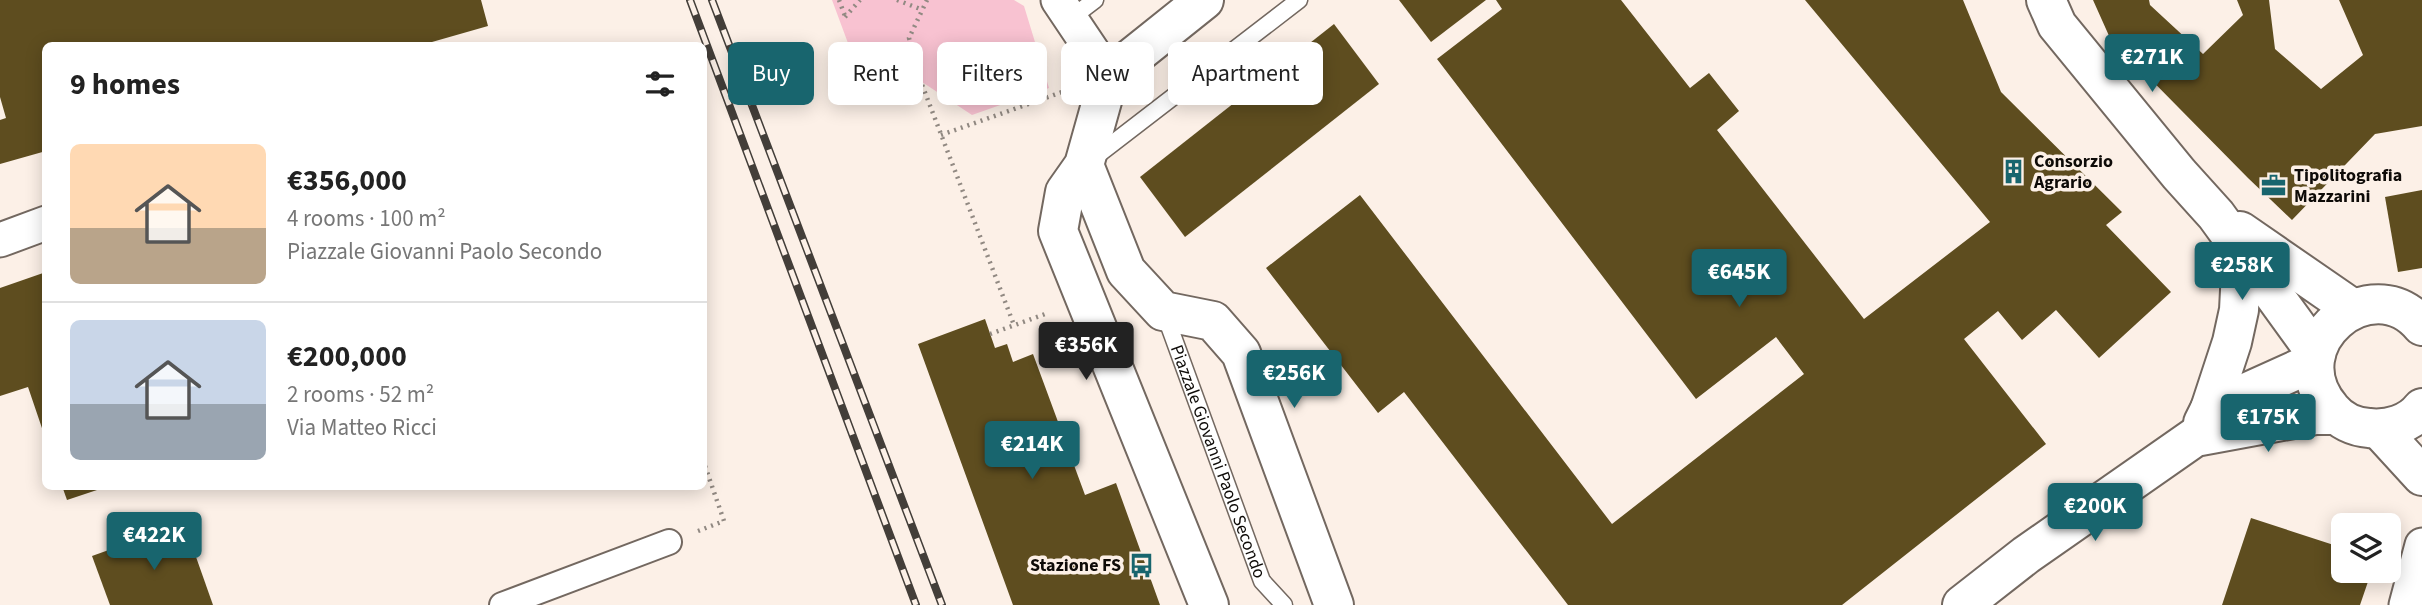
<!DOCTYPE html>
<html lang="en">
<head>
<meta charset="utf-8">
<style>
  :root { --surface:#fff; --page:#f2f2f2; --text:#222; --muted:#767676; --line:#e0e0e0; --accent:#18656e }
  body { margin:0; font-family:"Source Sans 3",sans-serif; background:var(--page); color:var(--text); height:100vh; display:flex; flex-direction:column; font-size:26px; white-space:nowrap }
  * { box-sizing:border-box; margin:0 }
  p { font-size:23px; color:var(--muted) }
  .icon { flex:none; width:38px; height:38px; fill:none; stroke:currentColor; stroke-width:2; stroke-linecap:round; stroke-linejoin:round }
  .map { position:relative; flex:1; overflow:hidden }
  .drawer { position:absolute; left:42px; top:42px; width:665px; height:448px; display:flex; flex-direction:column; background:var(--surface); border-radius:10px; box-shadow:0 4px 18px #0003 }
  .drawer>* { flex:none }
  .banner { position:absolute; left:728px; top:42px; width:665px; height:63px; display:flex; gap:14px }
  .fabs { position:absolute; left:2331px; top:513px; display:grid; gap:14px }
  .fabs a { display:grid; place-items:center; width:70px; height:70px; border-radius:10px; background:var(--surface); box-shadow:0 4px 18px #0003; font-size:35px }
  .price { position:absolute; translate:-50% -60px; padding:0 16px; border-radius:7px; background:var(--accent); color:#fff; font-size:23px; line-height:46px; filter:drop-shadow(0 2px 4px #0008) }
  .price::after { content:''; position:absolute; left:50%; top:42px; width:21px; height:16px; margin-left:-10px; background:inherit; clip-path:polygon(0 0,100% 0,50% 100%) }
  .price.selected { background:#222; color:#fff }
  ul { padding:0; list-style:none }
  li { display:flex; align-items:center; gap:21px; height:175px; padding:0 28px }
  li+li { border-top:2px solid var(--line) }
  li span { display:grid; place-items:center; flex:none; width:196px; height:140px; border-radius:10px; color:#555 }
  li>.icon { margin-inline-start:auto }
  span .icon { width:84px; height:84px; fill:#fffc; stroke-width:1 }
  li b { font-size:30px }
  h2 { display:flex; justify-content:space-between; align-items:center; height:84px; padding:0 28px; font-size:30px }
  .pill { padding:0 24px; border-radius:10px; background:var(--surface); box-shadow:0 4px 18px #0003; font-size:24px; line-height:63px }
  .pill.selected { background:var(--accent); color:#fff }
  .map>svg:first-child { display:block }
  .green { fill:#f8c2d1 }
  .building { fill:#5e4d1f }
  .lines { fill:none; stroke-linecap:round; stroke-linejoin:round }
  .service-casing { stroke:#736860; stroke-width:19 }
  .pedestrian-casing { stroke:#736860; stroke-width:28 }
  .minor-casing { stroke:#736860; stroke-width:37 }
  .tertiary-casing { stroke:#736860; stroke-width:42 }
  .secondary-casing { stroke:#736860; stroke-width:42 }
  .path { stroke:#918982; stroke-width:4.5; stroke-dasharray:2 5; stroke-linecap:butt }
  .service { stroke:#fff; stroke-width:16 }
  .pedestrian { stroke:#fff; stroke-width:24 }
  .minor { stroke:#fff; stroke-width:33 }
  .tertiary { stroke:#fff; stroke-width:38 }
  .secondary { stroke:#fff; stroke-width:38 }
  .rail-casing { stroke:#433e39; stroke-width:8 }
  .rail { stroke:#fcf0e7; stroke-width:5; stroke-dasharray:16; stroke-linecap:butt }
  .labels { text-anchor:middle; stroke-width:7; stroke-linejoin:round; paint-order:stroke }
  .poi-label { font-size:18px; font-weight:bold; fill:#0e0b08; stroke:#fcf0e7; text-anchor:start }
  .street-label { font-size:18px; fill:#0e0b08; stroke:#fcf0e7 }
</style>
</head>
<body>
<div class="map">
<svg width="2422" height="605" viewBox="0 0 2422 605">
  <rect width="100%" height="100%" fill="#fcf0e7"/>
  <path class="green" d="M832,0H1014L1024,6L1049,88L972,115L922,82L868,97Z"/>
  <g class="building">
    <path d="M0,0H481L488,26L418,46H46V151L0,164V120L6,118L0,97Z"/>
    <path d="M1399,0H1486L1431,42Z"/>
    <path d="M1496,0H1621L1690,88L1709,73L1739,111L1717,130L1864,319L1990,222L1805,0H1963L2001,92L2122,212L2106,225L2171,292L2099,358L2056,310L2022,340L1998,311L1964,339L2046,444L1842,605H1568L1404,392L1378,413L1266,268L1360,195L1612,524L1804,374L1776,337L1696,399L1437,59L1502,9Z"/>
    <path d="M2093,0H2149L2150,5L2203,54L2243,15L2237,0H2269L2275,49L2321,89L2363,55L2339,0H2422V126L2375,134L2292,220L2248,178L2110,38Z"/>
    <path d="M1334,24L1379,84L1185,237L1140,177Z"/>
    <path d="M2422,190V268L2398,272L2385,197Z"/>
    <path d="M46,272V437H45L28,387L0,396V288Z"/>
    <path d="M985,319L995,348L1007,344L1013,362L1033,354L1085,495L1116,483L1160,605H1013L918,344Z"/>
    <path d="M62,486H106V487L67,500Z"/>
    <path d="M2251,518L2343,548V570H2372L2360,605H2222Z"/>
    <path d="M184,523L213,605H110L92,556Z"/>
  </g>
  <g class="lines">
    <defs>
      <g id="service">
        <path d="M1070,19L1095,0"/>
        <path d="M1095,157L1299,0"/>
        <path id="s1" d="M1164,312L1262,581L1284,605"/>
      </g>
      <path id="pedestrian" d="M502,605L669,542"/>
      <g id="minor">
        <path d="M1058,0L1109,76"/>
        <path d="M0,240L46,223"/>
        <path d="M2406,605L2422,545"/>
      </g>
      <g id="tertiary">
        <path d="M1204,0L1109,76L1084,165L1065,192L1058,231L1209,605"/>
        <path d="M1084,165L1126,271L1163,311L1213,321L1241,353L1334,605"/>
      </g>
      <g id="secondary">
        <path d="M2046,0L2057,25L2179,174L2216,215L2316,353"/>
        <path d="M2240,231L2353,309"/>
        <path d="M2422,326C2371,265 2276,345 2331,409C2340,420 2354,427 2369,428C2388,430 2410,424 2422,408"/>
        <path d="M2210,409L2232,342L2239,310L2242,251"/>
        <path d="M2203,423L2210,409L2314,362"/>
        <path d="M2379,429L2422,476"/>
        <path d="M1962,605L2026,555L2195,437L2315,415H2336"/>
      </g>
    </defs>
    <use href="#service" class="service-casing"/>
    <use href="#pedestrian" class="pedestrian-casing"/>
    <use href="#minor" class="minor-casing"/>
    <use href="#tertiary" class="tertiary-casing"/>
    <use href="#secondary" class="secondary-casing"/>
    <g class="path">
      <path d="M839,0L845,16"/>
      <path d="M897,0L923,10"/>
      <path d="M927,0L909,38L921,82L1014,325"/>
      <path d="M845,17L860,0"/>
      <path d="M941,135L1065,91"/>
      <path d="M990,334L1048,313"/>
      <path d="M698,531L724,521L704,463"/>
    </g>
    <use href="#service" class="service"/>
    <use href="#pedestrian" class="pedestrian"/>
    <use href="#minor" class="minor"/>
    <use href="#tertiary" class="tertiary"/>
    <use href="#secondary" class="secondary"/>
    <defs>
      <g id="rail">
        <path d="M690,0L916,605"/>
        <path d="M712,0L942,605"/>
      </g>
    </defs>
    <use href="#rail" class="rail-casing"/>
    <use href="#rail" class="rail"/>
  </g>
  <defs>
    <symbol id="building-bare" viewBox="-9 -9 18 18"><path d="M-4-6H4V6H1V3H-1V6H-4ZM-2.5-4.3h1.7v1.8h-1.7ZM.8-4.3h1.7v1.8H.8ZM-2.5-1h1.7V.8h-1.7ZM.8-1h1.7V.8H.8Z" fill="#18656e" stroke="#fcf0e7" stroke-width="2.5" paint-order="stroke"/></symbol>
    <symbol id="office-bare" viewBox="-9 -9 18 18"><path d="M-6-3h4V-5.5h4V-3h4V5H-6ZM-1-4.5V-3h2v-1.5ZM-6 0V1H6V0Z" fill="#18656e" stroke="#fcf0e7" stroke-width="2.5" paint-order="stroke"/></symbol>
    <symbol id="bus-bare" viewBox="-9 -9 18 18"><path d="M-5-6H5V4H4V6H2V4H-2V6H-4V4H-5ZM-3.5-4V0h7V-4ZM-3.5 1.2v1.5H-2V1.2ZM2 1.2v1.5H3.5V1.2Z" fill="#18656e" stroke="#fcf0e7" stroke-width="2.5" paint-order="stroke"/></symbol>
  </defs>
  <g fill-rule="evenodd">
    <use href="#building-bare" x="1996" y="154" width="35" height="35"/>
    <use href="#office-bare" x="2256" y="168" width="35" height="35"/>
    <use href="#bus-bare" x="1124" y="548" width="35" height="35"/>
  </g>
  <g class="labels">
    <g class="poi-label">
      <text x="2034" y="167">Consorzio<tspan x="2034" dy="21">Agrario</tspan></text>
      <text x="2294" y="181">Tipolitografia<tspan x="2294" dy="21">Mazzarini</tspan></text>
      <text x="1121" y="571" text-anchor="end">Stazione FS</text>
    </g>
    <g class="street-label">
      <text dy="6" stroke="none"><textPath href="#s1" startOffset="159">Piazzale Giovanni Paolo Secondo</textPath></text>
    </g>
  </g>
</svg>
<div class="fabs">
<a><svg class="icon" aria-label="layers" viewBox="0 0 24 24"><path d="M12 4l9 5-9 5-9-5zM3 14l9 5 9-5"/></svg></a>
</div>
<b class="price" style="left:2152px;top:94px">€271K</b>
<b class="price" style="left:2242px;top:302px">€258K</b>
<b class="price" style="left:1739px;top:309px">€645K</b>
<b class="price selected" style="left:1086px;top:382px">€356K</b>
<b class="price" style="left:1294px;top:410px">€256K</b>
<b class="price" style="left:2268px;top:454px">€175K</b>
<b class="price" style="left:1032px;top:481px">€214K</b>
<b class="price" style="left:2095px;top:543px">€200K</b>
<b class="price" style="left:154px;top:572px">€422K</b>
<div class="banner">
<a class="pill selected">Buy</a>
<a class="pill">Rent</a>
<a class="pill">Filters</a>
<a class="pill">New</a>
<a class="pill">Apartment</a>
</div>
<section class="drawer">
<h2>9 homes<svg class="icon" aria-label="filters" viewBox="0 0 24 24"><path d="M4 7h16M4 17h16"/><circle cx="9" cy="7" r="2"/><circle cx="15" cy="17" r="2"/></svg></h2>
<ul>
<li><span style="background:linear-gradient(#ffd9b3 60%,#b9a48a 0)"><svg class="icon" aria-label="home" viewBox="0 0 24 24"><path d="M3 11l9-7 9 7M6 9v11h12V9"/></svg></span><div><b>€356,000</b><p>4 rooms · 100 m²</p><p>Piazzale Giovanni Paolo Secondo</p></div></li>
<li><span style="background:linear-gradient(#c9d6e8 60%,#9aa5b1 0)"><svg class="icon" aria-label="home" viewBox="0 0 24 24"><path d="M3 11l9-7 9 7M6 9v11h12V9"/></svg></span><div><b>€200,000</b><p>2 rooms · 52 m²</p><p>Via Matteo Ricci</p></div></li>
</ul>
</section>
</div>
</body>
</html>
